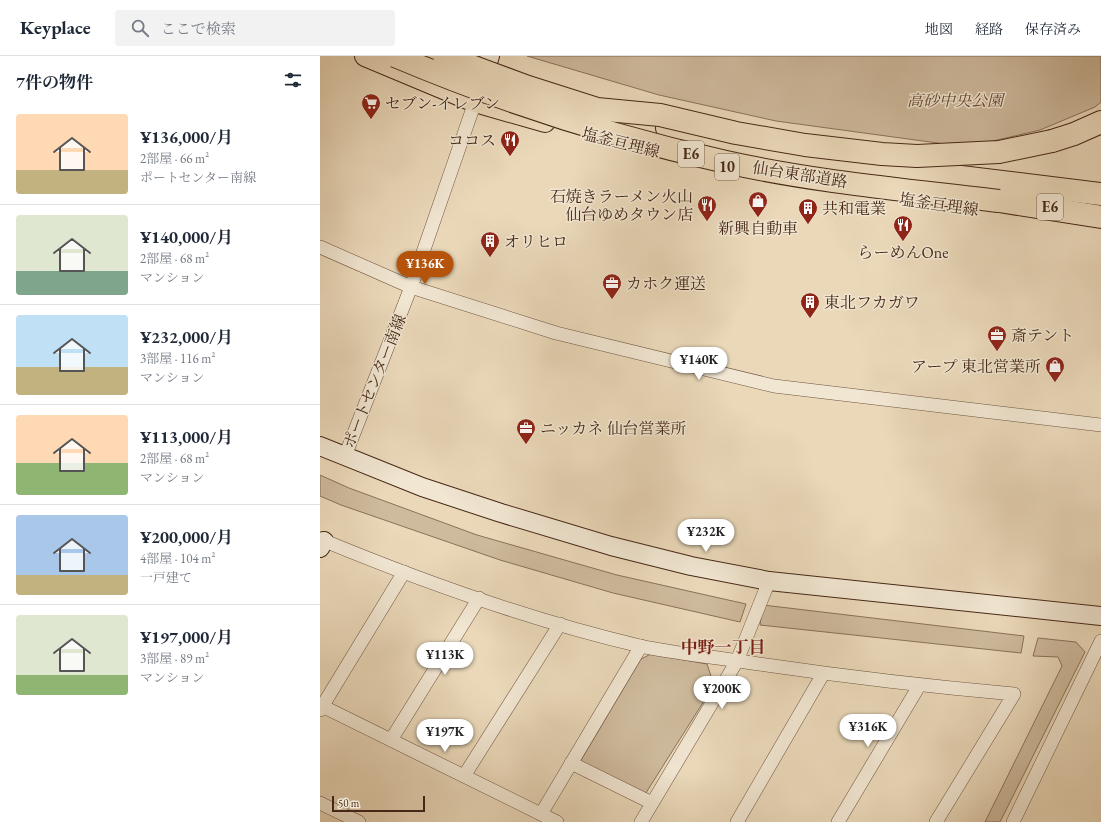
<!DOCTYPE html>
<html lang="ja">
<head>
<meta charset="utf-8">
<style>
  :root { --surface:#fff; --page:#f2f2f3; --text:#1f2937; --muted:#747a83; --line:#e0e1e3; --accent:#b45309 }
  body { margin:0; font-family:"EB Garamond","Noto Serif JP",serif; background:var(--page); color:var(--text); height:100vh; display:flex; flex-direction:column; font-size:15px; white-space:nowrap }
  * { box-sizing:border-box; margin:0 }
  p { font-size:13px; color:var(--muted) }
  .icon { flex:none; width:22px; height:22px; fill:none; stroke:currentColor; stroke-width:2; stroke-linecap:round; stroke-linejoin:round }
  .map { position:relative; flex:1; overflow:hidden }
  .details { display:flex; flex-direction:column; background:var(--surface); width:320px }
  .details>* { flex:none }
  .scale { position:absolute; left:12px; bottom:10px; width:93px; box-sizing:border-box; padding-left:4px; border:2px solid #472816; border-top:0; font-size:11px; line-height:14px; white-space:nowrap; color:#472816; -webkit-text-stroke:3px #f1e6d2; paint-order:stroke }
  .price { position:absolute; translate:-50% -34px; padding:0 9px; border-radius:14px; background:#fff; color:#222; font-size:13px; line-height:26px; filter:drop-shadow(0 1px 2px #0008) }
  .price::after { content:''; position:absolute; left:50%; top:24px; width:12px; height:9px; margin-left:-6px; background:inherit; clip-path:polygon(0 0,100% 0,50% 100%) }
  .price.active { background:var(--accent); color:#fff }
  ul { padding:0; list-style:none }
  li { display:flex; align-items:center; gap:12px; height:100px; padding:0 16px }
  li+li { border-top:1px solid var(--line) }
  li span { display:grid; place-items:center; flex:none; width:112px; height:80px; border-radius:4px; color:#555 }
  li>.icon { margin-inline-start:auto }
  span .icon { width:48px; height:48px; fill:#fffc; stroke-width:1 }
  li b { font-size:17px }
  h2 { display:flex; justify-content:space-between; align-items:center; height:48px; padding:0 16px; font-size:17px }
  header { display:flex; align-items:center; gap:24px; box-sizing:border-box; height:56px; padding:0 20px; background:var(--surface); border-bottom:1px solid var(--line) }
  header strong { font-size:19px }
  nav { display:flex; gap:22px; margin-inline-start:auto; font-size:14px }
  .search { width:280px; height:36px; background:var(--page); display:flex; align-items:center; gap:10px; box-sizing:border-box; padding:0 14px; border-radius:4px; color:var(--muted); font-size:15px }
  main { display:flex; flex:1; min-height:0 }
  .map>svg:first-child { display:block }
  .green { fill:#ceba9d; stroke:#8a715a }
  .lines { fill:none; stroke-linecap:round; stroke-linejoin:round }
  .street-casing { stroke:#70543f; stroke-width:14 }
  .secondary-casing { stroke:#472816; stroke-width:20 }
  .primary-casing { stroke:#472816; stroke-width:22 }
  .highway-casing { stroke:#472816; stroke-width:24 }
  .street { stroke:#f1e6d2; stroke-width:13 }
  .secondary { stroke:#f1e6d2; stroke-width:18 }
  .primary { stroke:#ead8b9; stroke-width:20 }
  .highway { stroke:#ead8b9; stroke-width:22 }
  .highway-bridge-casing { stroke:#472816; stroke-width:24; stroke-linecap:butt }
  .highway-bridge { stroke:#ead8b9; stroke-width:22 }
  .labels { text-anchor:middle; stroke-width:3; stroke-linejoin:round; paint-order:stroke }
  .shield { fill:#f1e6d2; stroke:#7a614e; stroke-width:1 }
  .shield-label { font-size:15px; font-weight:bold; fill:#472816 }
  .park-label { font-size:16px; font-style:italic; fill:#624531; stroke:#f1e6d2 }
  .poi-label { font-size:16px; fill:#472816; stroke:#f1e6d2; text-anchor:start }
  .street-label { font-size:16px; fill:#472816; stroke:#f1e6d2 }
  .neighbourhood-label { font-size:17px; font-weight:bold; fill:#7a1f14; stroke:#f1e6d2 }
</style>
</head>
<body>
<header>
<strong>Keyplace</strong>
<div class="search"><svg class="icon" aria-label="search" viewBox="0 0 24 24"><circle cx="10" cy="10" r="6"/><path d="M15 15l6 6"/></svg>ここで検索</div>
<nav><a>地図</a><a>経路</a><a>保存済み</a></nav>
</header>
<main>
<section class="details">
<h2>7件の物件<svg class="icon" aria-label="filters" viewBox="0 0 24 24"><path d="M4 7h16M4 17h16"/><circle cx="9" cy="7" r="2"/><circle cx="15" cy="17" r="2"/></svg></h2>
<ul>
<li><span style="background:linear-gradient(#ffd9b3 70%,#c2b280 0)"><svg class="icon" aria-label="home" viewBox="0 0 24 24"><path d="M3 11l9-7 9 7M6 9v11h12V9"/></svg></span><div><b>¥136,000/月</b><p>2部屋 · 66 m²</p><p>ポートセンター南線</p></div></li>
<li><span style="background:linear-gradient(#dfe7d0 70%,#7fa58c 0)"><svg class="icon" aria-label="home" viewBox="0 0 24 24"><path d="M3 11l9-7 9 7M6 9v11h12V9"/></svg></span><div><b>¥140,000/月</b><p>2部屋 · 68 m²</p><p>マンション</p></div></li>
<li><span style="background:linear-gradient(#bfe0f5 65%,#c2b280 0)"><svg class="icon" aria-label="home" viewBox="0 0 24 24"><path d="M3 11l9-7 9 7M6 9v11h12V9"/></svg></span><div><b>¥232,000/月</b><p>3部屋 · 116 m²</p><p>マンション</p></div></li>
<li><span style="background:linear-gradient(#ffd9b3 60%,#8fb573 0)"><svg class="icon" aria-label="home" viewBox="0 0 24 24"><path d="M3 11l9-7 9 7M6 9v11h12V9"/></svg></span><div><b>¥113,000/月</b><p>2部屋 · 68 m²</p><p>マンション</p></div></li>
<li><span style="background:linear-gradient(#a9c7e8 75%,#c2b280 0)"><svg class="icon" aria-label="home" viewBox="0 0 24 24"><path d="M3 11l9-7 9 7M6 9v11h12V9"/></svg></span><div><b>¥200,000/月</b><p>4部屋 · 104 m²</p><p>一戸建て</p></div></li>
<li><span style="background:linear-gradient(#dfe7d0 75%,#8fb573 0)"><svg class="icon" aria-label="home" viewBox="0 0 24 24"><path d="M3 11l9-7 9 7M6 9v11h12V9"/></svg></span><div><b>¥197,000/月</b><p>3部屋 · 89 m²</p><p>マンション</p></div></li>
</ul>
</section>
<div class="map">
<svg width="781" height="766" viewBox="0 0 781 766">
  <rect width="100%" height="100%" fill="#ead8b9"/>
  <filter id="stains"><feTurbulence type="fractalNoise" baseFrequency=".005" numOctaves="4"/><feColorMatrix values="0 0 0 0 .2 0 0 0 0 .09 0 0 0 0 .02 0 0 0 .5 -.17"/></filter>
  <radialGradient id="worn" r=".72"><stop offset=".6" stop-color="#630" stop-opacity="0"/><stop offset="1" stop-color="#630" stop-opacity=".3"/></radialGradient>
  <g class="green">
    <path d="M207,0H781V46L775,51L720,74L656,89L625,88L456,65L339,39Z"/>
    <path d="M0,419L29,432L157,479L297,519L426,548L420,566L293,537L180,504L21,449L0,440Z"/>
    <path d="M443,549L704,580L701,597L440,569Z"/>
    <path d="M718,582L756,586L765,596L680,766H665L742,610L738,601L713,600Z"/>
    <path d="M331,598L387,608L394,629L324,740L260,706L321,603Z"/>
  </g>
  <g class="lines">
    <defs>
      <g id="street">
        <path d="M0,191L91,231L236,277L454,330L781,369"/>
        <path d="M25,400L91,231L155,46"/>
        <path d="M0,483C101,525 214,565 320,590C352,597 386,600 419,605C511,619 602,630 694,638L616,766"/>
        <path d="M2,650L237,766"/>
        <path d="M0,654L84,516"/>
        <path d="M71,684L159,542"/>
        <path d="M251,707L332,747"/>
        <path d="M144,720L240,568"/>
        <path d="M0,747L39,766"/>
        <path d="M221,758L321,590"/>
        <path d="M321,766L417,605L449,525"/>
        <path d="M417,766L503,618"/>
        <path d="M518,766L599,630"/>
        <path d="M693,766L781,585"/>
      </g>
      <g id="secondary">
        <path d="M161,28L170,0"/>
        <path d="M0,390L102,431L181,457L291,490L371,510L449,525L781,560"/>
        <path d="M0,492L4,485"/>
      </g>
      <path id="primary" d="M45,0L155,46L225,66"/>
      <g id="highway">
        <path d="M347,72L410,87L484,102L781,138"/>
        <path d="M732,85L754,78L781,66"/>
        <path d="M679,145L781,161"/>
      </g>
    </defs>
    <use href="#street" class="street-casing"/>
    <use href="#secondary" class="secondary-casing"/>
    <use href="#primary" class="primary-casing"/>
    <use href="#highway" class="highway-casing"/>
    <use href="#street" class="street"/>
    <use href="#secondary" class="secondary"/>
    <use href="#primary" class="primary"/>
    <use href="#highway" class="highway"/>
    <defs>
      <g id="highway-bridge">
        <path d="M75,0C182,45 292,81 406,106C495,126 588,134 679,145"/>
        <path d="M124,0L208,31L277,53L340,59L416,77L485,89L562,98L597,100L679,96L732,85"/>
      </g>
    </defs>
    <use href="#highway-bridge" class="highway-bridge-casing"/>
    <use href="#highway-bridge" class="highway-bridge"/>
  </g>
  <defs>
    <symbol id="supermarket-pin" viewBox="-11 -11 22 30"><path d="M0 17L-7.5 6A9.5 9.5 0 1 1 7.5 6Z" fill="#8f2418" stroke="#f1e6d2"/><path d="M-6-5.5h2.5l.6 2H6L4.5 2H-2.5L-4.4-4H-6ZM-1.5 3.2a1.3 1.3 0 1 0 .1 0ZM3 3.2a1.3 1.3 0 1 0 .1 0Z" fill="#fff"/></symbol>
    <symbol id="restaurant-pin" viewBox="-11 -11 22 30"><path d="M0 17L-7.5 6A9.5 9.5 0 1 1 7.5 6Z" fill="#8f2418" stroke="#f1e6d2"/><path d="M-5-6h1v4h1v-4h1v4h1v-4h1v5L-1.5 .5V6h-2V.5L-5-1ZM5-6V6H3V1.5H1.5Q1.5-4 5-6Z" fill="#fff"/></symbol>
    <symbol id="shop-pin" viewBox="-11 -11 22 30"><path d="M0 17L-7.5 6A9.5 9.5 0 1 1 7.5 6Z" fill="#8f2418" stroke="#f1e6d2"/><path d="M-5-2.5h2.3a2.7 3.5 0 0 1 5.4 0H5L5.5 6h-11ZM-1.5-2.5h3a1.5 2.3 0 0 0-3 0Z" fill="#fff"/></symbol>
    <symbol id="building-pin" viewBox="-11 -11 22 30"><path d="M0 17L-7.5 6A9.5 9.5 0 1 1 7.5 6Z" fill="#8f2418" stroke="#f1e6d2"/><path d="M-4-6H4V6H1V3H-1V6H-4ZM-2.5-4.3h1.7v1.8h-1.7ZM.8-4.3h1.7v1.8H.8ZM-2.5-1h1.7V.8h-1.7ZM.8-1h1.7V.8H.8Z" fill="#fff"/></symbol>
    <symbol id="office-pin" viewBox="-11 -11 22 30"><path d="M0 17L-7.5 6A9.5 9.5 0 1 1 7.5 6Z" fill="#8f2418" stroke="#f1e6d2"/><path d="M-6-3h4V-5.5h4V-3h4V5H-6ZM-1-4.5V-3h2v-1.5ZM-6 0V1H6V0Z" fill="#fff"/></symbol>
  </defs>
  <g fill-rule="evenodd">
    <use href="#supermarket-pin" x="40" y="36" width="22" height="30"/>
    <use href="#restaurant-pin" x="179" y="73" width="22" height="30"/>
    <use href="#shop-pin" x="427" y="134" width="22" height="30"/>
    <use href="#restaurant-pin" x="376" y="138" width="22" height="30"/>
    <use href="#building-pin" x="477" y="141" width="22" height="30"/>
    <use href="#restaurant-pin" x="572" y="158" width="22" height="30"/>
    <use href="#building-pin" x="159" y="174" width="22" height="30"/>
    <use href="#office-pin" x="281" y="216" width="22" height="30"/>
    <use href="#building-pin" x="479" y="235" width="22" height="30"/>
    <use href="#office-pin" x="666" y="268" width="22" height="30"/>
    <use href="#shop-pin" x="724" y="299" width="22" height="30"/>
    <use href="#office-pin" x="195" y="361" width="22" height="30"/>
  </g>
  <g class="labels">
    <g class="shield">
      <rect x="358" y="85" width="26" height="26" rx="3"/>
      <rect x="395" y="98" width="24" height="26" rx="3"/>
      <rect x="717" y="138" width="26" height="26" rx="3"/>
    </g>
    <g class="shield-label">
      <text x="371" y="103">E6</text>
      <text x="407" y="116">10</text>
      <text x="730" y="156">E6</text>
    </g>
    <g class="park-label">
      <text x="635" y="50">高砂中央公園</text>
    </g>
    <g class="poi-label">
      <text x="65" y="53">セブン-イレブン</text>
      <text x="176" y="90" text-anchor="end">ココス</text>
      <text x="373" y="146" text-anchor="end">石焼きラーメン火山<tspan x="373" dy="18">仙台ゆめタウン店</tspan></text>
      <text x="502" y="158">共和電業</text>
      <text x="438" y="178" text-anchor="middle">新興自動車</text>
      <text x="184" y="191">オリヒロ</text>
      <text x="583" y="202" text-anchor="middle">らーめんOne</text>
      <text x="306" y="233">カホク運送</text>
      <text x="504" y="252">東北フカガワ</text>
      <text x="691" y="285">斎テント</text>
      <text x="721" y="316" text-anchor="end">アープ 東北営業所</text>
      <text x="220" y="378">ニッカネ 仙台営業所</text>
    </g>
    <g class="street-label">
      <text transform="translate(301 86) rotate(14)" y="6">塩釜亘理線</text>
      <text transform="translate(480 118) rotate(9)" y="6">仙台東部道路</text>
      <text transform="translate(619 148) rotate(8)" y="6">塩釜亘理線</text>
      <text transform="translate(54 325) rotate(-68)" y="6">ポートセンター南線</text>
    </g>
    <g class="neighbourhood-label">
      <text x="403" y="597">中野一丁目</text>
    </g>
  </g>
  <rect width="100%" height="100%" filter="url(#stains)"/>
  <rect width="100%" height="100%" fill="url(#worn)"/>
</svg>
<div class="scale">50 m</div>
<b class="price active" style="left:105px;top:229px">¥136K</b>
<b class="price" style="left:379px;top:325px">¥140K</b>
<b class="price" style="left:386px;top:497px">¥232K</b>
<b class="price" style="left:125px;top:620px">¥113K</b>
<b class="price" style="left:402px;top:654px">¥200K</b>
<b class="price" style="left:548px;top:692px">¥316K</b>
<b class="price" style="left:125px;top:697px">¥197K</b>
</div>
</main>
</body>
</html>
